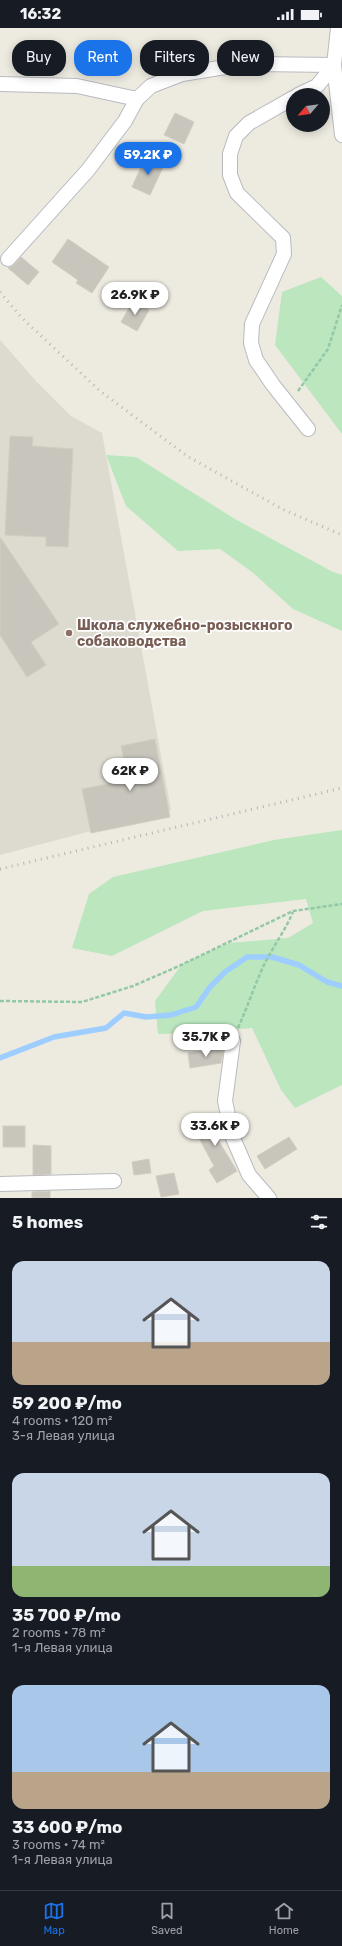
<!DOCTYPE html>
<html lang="en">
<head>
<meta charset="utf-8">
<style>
  :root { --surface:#171b24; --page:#242831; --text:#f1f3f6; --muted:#9ea1a6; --line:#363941; --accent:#1a73e8 }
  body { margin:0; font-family:Rubik,sans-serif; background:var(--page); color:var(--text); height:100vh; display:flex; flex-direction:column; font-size:15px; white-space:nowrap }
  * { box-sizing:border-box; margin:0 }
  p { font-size:13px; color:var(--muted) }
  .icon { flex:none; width:22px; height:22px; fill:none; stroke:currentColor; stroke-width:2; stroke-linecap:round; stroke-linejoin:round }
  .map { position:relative; height:1170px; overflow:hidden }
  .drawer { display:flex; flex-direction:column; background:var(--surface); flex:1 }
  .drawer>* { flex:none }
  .banner { position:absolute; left:12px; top:12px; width:318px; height:36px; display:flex; gap:8px }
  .needle { width:26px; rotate:242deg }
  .fabs { position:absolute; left:286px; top:60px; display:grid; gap:8px }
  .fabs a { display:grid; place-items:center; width:44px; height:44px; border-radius:50%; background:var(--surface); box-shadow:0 2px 10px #0003; font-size:20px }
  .price { position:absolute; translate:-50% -34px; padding:0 9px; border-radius:14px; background:#fff; color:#222; font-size:13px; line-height:26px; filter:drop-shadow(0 1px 2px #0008) }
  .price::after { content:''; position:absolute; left:50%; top:24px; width:12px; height:9px; margin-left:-6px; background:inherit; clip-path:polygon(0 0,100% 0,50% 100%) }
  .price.active { background:var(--accent); color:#fff }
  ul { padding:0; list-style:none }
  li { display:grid; align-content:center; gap:8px; height:212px; padding:0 12px }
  li span { display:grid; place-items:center; height:124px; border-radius:12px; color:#555 }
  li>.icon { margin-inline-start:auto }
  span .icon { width:72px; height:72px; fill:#fffc; stroke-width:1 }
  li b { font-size:17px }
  h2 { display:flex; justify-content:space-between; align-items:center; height:48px; padding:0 12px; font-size:17px }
  .pill { padding:0 14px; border-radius:16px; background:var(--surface); box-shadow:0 2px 10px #0003; font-size:14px; line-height:36px }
  .pill.active { background:var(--accent); color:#fff }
  .status { display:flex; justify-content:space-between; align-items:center; height:28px; padding:0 20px; background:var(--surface); direction:ltr }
  .status svg { height:11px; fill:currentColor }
  .tab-bar { display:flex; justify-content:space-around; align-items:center; height:56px; border-top:1px solid var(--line); background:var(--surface); font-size:11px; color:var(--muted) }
  .tab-bar a { display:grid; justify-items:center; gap:2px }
  .tab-bar .active { color:var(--accent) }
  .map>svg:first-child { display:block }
  .education { fill:#dddacf }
  .green { fill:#bbe6be }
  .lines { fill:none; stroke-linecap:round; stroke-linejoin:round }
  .stream { stroke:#9eceff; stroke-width:5.5 }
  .building { fill:#c8c5bd; stroke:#d2cdbe }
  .minor-casing { stroke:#b8bac0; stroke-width:16 }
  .path { stroke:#93c8a6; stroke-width:2.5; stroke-dasharray:4 2; stroke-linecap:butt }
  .minor { stroke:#fff; stroke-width:14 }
  .rail { stroke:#b4b5b5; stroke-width:3; stroke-dasharray:1 5; stroke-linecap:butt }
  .education-dot { fill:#8d6e63; stroke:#fff; stroke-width:1.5 }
  .labels { text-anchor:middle; stroke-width:3.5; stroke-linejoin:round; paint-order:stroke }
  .education-label { font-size:14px; font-weight:bold; fill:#785e54; stroke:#fff; text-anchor:start }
</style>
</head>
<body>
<div class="status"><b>16:32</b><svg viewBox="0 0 49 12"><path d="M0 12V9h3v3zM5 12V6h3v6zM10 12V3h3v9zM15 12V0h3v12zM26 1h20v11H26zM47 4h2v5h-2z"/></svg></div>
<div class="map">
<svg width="342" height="1170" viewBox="0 0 342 1170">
  <rect width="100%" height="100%" fill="#edebe0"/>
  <path class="education" d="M0,312L36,353L71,388L102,405L171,782L0,827Z"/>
  <g class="green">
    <path d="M321,249L342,268V406L275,317L282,264Z"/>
    <path d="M106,427L136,429L235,491L331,543L342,547V603L293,581L252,544L220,521L178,523L126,478Z"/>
    <path d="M342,802V1057L295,1080L281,1062L252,1000L198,1005L158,1006L155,973L182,936L229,915L288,910L313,895L306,871L203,883L112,928L72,920L89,866L113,849L274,812Z"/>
  </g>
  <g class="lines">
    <path class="stream" d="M0,1030L54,1009L106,1000L124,985L146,989L171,987L196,979L210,959L225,944L247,929H272L299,937L327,954L342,958"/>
  </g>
  <g class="building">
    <path d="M175,85L194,94L184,116L164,107Z"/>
    <path d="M146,128L164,137L150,167L132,159Z"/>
    <path d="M68,211L109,239L92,265L76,255L78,252L52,234Z"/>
    <path d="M21,229L39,244L28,257L8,240L14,237Z"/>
    <path d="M133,273L149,282L137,303L121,294Z"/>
    <path d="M10,408L33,409L32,418L73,421L68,519L46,518V509L5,507Z"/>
    <path d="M0,509L59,596L31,614L46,637L27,649L0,607Z"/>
    <path d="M155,711L170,789L91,805L82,761L128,752L121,718Z"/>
    <path d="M224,1019L221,1035L190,1040L188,1025Z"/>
    <path d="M215,1085L221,1097L224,1109L218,1112L237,1143L217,1155L209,1142L214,1138L192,1097Z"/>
    <rect x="3" y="1098" width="22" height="21"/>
    <path d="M289,1109L297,1121L265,1141L257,1128Z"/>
    <path d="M33,1117L51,1118V1146L33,1147Z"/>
    <path d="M149,1131L151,1145L134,1147L132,1134Z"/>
    <path d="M174,1145L179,1166L161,1169L156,1148Z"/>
    <path d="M50,1163V1170H32V1164Z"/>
  </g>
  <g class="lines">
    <defs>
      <g id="minor">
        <path d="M338,0L334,37L342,107"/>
        <path d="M0,56L77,58L137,71"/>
        <path d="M298,67L317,58L334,37"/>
        <path d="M293,70L249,95L236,108L230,126V147L237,165L283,210L284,226L252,296L251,315L256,332L273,357L308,401"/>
        <path d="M8,231L88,142L125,93L137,71L151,58L182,46L244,36L334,37"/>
        <path d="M233,1013L225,1073L233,1110L249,1147L269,1170"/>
        <path d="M0,1156L114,1153"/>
      </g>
    </defs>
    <use href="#minor" class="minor-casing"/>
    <g class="path">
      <path d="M298,363L328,321L342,277"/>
      <path d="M0,973L82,974L133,958L179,938L293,883L342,876"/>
      <path d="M238,1000C247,980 254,959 263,939C272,920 285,903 293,884"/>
    </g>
    <use href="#minor" class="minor"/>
    <g class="rail">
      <path d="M0,264L21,289L100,363L187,428L282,481L342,507"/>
      <path d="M0,841L342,760"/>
    </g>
  </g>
  <circle class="education-dot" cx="69" cy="605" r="4"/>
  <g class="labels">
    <g class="education-label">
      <text x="77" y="602">Школа служебно-розыскного<tspan x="77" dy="16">собаководства</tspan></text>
    </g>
  </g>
</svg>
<div class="fabs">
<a><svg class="needle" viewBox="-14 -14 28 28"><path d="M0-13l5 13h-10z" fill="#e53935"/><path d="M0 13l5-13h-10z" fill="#9ea1a6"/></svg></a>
</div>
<b class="price active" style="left:148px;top:148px">59.2K ₽</b>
<b class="price" style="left:135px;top:288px">26.9K ₽</b>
<b class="price" style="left:130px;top:764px">62K ₽</b>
<b class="price" style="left:206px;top:1030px">35.7K ₽</b>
<b class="price" style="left:215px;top:1119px">33.6K ₽</b>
<div class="banner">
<a class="pill">Buy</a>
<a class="pill active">Rent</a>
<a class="pill">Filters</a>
<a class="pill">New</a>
</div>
</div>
<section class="drawer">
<h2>5 homes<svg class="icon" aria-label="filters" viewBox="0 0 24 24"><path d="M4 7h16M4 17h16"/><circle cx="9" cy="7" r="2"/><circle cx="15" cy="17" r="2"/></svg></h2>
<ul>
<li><span style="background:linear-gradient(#c9d6e8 65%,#b9a48a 0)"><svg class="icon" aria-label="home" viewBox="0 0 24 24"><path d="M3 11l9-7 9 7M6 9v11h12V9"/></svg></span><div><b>59 200 ₽/mo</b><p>4 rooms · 120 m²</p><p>3-я Левая улица</p></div></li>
<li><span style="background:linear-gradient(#c9d6e8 75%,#8fb573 0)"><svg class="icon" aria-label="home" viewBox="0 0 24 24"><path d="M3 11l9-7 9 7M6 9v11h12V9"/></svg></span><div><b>35 700 ₽/mo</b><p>2 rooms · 78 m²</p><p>1-я Левая улица</p></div></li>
<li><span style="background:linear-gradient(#a9c7e8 70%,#b9a48a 0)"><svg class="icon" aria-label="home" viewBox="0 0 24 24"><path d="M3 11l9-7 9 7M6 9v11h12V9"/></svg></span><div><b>33 600 ₽/mo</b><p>3 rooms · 74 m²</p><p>1-я Левая улица</p></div></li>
</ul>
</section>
<nav class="tab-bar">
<a class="active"><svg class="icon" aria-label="map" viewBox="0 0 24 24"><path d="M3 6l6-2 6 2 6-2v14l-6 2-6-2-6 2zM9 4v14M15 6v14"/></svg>Map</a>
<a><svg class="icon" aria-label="saved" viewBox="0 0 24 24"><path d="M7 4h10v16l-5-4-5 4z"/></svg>Saved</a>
<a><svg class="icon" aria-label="home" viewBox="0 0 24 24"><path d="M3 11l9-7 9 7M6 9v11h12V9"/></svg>Home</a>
</nav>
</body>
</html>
